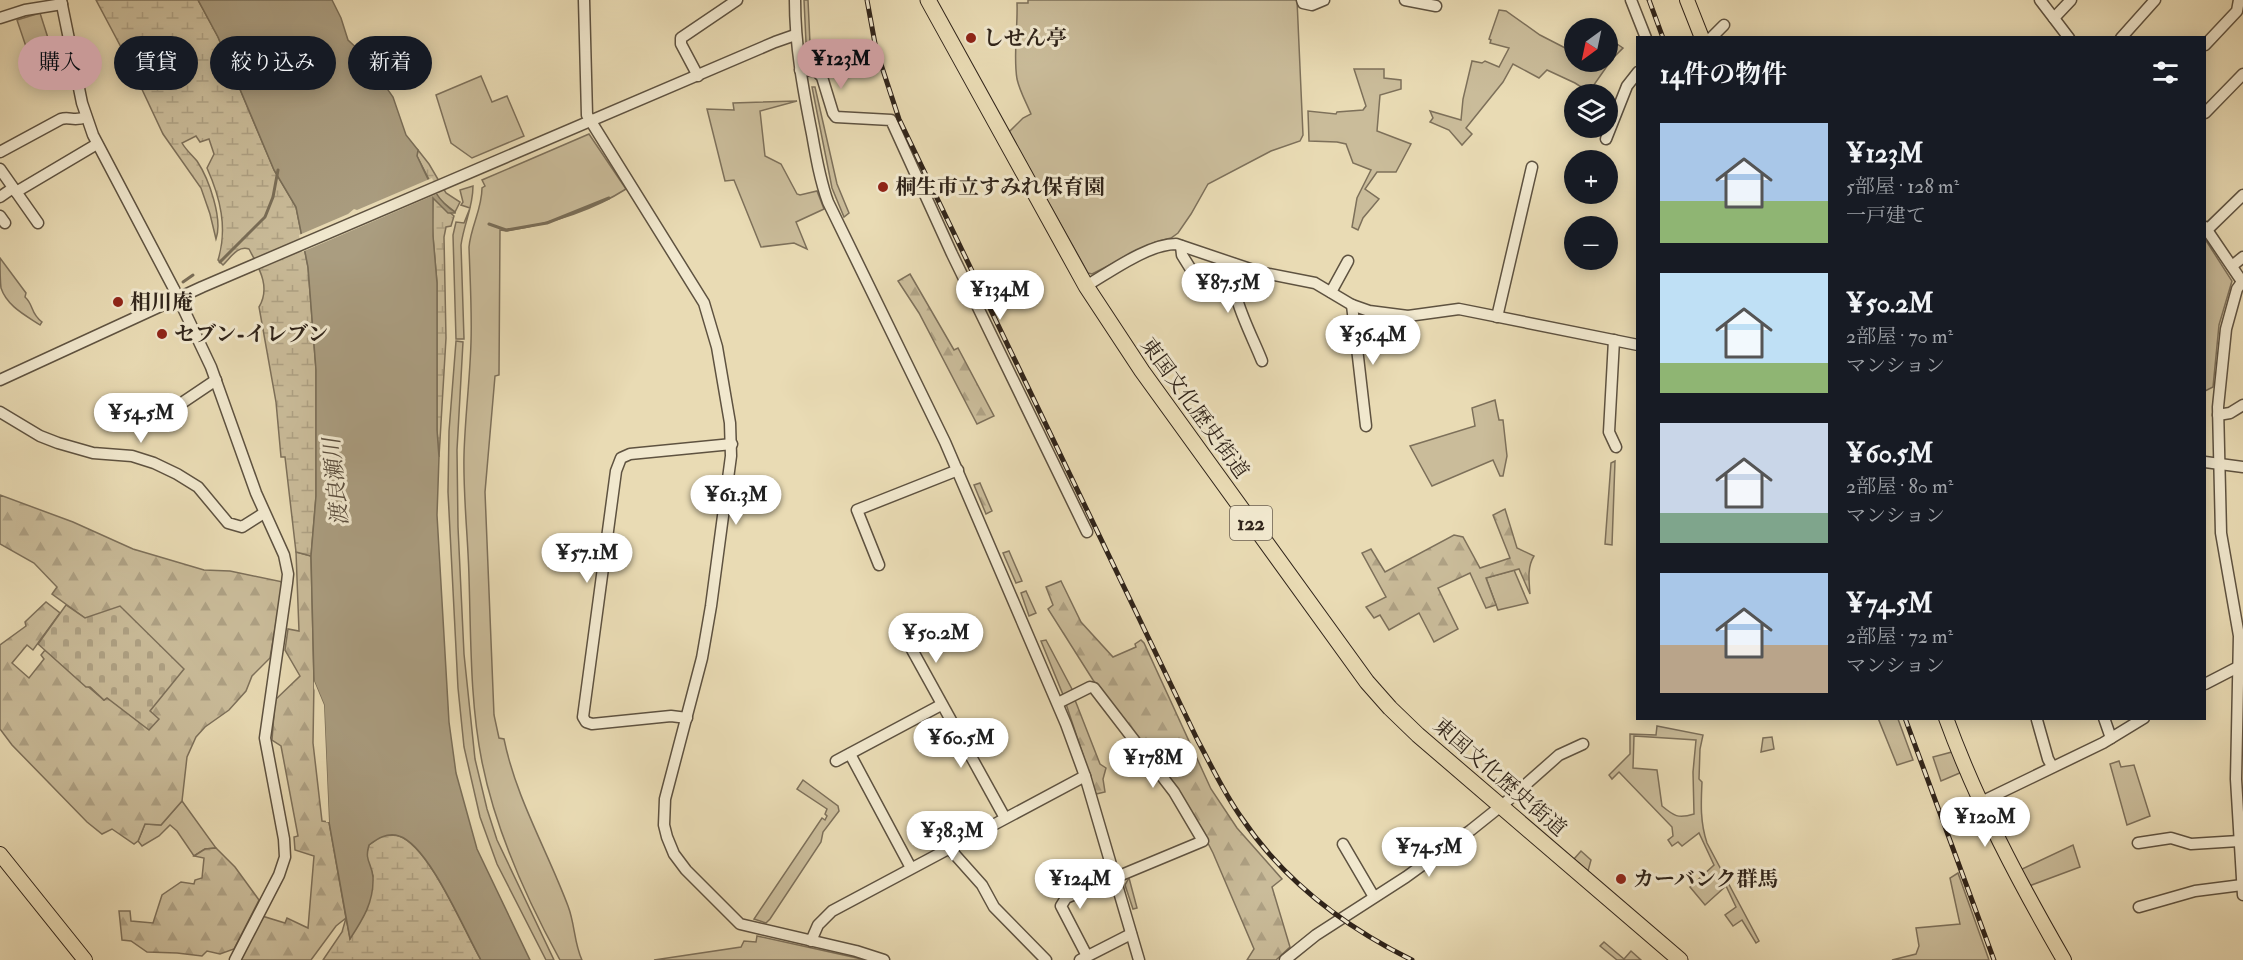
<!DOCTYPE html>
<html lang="ja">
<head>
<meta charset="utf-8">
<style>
  :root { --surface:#171b24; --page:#242831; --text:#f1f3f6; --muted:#9ea1a6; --accent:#c59692 }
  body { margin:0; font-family:"IM FELL Double Pica","Noto Serif JP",serif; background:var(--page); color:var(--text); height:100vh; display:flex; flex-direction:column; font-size:22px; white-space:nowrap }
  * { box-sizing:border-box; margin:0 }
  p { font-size:20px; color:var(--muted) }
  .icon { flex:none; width:33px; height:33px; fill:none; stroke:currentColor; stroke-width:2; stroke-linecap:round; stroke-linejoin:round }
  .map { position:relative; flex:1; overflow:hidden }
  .drawer { position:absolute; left:1636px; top:36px; width:570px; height:684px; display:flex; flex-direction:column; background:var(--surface); border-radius:0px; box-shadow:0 3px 15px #0003 }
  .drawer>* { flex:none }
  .guide { position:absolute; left:18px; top:36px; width:570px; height:54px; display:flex; gap:12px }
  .needle { width:39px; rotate:213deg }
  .tools { position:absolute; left:1564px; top:18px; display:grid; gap:12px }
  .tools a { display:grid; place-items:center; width:54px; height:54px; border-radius:50%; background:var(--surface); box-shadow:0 3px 15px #0003; font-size:30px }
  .price { position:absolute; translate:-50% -51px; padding:0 14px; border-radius:21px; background:#fff; color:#222; font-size:20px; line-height:39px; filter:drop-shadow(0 2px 3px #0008) }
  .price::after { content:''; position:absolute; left:50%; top:36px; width:18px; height:14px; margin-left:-9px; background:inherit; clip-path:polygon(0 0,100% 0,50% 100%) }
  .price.current { background:var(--accent); color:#111 }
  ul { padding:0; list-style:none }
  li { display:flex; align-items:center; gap:18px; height:150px; padding:0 24px }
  li span { display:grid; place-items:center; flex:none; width:168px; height:120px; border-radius:0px; color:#555 }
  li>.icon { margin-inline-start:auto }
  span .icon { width:72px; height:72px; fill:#fffc; stroke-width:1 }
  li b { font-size:26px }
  h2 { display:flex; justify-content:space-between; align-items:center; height:72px; padding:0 24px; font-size:26px }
  .chip { padding:0 21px; border-radius:27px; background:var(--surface); box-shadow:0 3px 15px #0003; font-size:21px; line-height:54px }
  .chip.current { background:var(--accent); color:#111 }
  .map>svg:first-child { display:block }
  .green { fill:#cabc9a; stroke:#7d705a; stroke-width:1.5; fill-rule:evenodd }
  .forest { fill:url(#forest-firs); stroke:#7d705a; stroke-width:1.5 }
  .wetland { fill:url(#wetland-marsh); stroke:#7d705a; stroke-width:1.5 }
  .cemetery { fill:url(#cemetery-stones); stroke:#7d705a; stroke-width:1.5 }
  .water { fill:#aa9d80; stroke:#796d57; stroke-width:1.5 }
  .pier { fill:#e9dbb4 }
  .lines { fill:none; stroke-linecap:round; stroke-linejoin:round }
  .stream { stroke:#796d57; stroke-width:3 }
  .minor-casing { stroke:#5e5240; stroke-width:13 }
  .major-casing { stroke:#30241a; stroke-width:16 }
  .highway-casing { stroke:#30241a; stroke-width:17 }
  .minor { stroke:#f1e8ce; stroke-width:10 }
  .major { stroke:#e9dbb4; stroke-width:14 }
  .highway { stroke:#e9dbb4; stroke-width:15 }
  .rail-casing { stroke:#30241a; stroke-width:5 }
  .rail { stroke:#f1e8ce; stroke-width:3; stroke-dasharray:9; stroke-linecap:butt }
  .poi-dot { fill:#8f2418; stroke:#f1e8ce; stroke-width:2 }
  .labels { text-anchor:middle; stroke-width:6; stroke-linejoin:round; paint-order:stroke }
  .shield { fill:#f1e8ce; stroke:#6a5f50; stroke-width:1.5 }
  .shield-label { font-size:20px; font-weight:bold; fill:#30241a }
  .poi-label { font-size:21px; font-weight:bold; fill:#30241a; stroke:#f1e8ce; text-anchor:start }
  .street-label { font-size:21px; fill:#30241a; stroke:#f1e8ce }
  .water-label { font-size:22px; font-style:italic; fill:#5b4e3e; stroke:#f1e8ce }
</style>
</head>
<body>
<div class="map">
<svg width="2243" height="960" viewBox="0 0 2243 960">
  <defs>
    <pattern id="forest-firs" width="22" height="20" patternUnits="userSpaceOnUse" patternTransform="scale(1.5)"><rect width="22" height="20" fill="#cabc9a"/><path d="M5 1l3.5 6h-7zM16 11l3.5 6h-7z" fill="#aea184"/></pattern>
    <pattern id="wetland-marsh" width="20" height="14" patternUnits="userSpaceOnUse" patternTransform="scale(1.5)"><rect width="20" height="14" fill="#cabc9a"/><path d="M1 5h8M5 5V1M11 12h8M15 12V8" fill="none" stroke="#aea184"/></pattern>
    <pattern id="cemetery-stones" width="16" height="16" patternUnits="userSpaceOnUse" patternTransform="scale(1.5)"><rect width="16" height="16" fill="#cabc9a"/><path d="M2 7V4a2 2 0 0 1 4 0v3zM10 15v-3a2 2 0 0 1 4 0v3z" fill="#aea184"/></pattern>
  </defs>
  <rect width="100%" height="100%" fill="#e9dbb4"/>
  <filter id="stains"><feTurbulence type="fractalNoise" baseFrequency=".00333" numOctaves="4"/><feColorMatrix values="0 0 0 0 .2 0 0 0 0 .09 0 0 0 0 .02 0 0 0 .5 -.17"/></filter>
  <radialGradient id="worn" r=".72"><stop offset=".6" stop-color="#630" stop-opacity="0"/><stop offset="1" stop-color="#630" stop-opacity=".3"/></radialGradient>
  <g class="green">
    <path d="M804,0H808L811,65L807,63Z"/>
    <path d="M1028,0H1297L1303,135L1300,141L1271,151L1208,184L1191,214L1178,233L1171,238L1155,242L1092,274L1088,273L1009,132L1023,118L1031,114C1026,102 1020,92 1017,79C1013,55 1018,27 1017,3H1028Z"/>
    <path d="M1499,10L1506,11L1540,35L1575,53V62H1608V38L1623,48L1612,59L1589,92L1575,83L1547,70L1539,78L1513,64L1503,82L1466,128L1472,134L1462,145L1449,130L1430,122L1433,118L1430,111L1461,120L1463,99L1472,61L1482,63L1485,61L1499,67L1509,48L1490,43L1491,40L1489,39Z"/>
    <path d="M40,13L48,38L62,70L37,79L17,20Z"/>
    <path d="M1354,69H1384V78L1401,80V89L1380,95L1377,131L1411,144L1396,172H1377L1365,189L1379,199L1363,218L1358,230L1352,227L1357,198L1371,170L1353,163L1346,144L1337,142L1309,141L1308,111L1336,114L1337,112L1363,110L1366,106Z"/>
    <path d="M481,76L492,102L507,96L524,136L472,158L451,143L436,95Z"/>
    <path d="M812,87H815L837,184L849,213L844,217L832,188Z"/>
    <path d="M797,101L760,111L765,156L781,164L797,194L800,195L817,191L824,209L796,222L807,249L794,243L761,247L734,180L725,181L707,109L734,110L733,103Z"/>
    <path d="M589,134L626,189C590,212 548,224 507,231L500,230L499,375L495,376L485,492L494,715L499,738L504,739C516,798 547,850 568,906C575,924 574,943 582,960H560C526,898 496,832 482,762C470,702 471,639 469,577C468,536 463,496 464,455C465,417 470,379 471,342C472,310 470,278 469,247C471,226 482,209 482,188L485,186L482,180Z"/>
    <path d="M473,186C473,208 464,223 461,245L464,339H456L453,235L456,222L464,223L470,208L461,205L463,202L460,190Z"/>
    <path d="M2205,239L2232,281L2219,325L2213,387L2205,391Z"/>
    <path d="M0,258L26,293L25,297C34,305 30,313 42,322L40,325C25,315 7,306 1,288C0,279 0,266 0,258Z"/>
    <path d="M456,341L463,342L457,450L458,527L464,654L475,759L487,809L497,840L554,960H546L497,864L480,817L464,747L458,688L448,492L449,431Z"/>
    <path d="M1495,400L1499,420H1503L1507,456L1503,476H1500L1493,460L1432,486L1410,446L1475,426L1472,408Z"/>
    <path d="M1615,461L1612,545L1605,544L1611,463Z"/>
    <path d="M1009,551L1022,581L1016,583L1003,553Z"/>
    <path d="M1514,570L1528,603L1498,610L1486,578Z"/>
    <path d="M1026,591L1036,613L1029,616L1021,593Z"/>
    <path d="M1046,640L1073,691L1064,697L1041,641Z"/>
    <path d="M1878,718L1898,719L1913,760L1897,765Z"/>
    <path d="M1657,726L1703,735L1700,749L1699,779L1702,782C1701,803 1700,822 1707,843L1759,941L1756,943L1742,920L1733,926L1725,915L1736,907L1726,886L1705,905L1690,887L1714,865L1699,833L1682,846L1678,842L1672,846L1668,840L1673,836L1672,827L1619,772L1612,779L1609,775L1630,754V734L1656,735ZM1634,736L1696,740L1693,772L1694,814C1678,819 1674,816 1662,806L1657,770L1633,768Z"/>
    <path d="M1772,737L1774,749L1761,752L1763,738Z"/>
    <path d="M1952,752L1962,772L1941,781L1933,757Z"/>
    <path d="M2119,761L2121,767L2134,765L2150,816L2127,825L2110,764Z"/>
    <path d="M803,780L838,806L839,811L823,832L821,842L770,919L766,923L754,919L822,818L825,820L827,816L825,814L827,809L797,789Z"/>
    <path d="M182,801L216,848L205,849L194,856L177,831L170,825L159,836L142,846L138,841L145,824L161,825Z"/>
    <path d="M2073,845L2080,867L2029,886L2020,870Z"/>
    <path d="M1581,851L1591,860L1588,871L1574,859Z"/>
    <path d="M1958,873L1989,960H1892L1916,954L1919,946L1916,928L1960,924L1950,878Z"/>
    <path d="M1129,878L1137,908L1133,909L1125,885Z"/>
    <path d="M757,936L866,960H654L741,947L744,941L756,942Z"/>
    <path d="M1604,942L1624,959L1631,951L1641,960H1617L1600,946Z"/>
  </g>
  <g class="forest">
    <path d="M910,274L954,350L958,348L994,416L977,424L919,313L898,281Z"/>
    <path d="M980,483L992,511L986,514L974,485Z"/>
    <path d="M0,495L73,522L133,549L204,570L230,571L283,582L270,658L252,676L246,691L229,710L205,727L196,737L187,757L182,801L161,825L145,824L138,841L134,844L112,829L102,834L87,822L12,745L0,729V645L26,626L25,622L46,602L60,613L33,650L27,645L12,663L29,678L44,659L41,655L45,650L104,700L107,698L150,711L85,618L52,594L57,587L34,563L0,544Z"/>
    <path d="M1505,509L1517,548L1534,556C1527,567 1529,581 1530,594L1519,569L1486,578L1496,605L1486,608L1470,573L1438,588L1458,629L1434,642L1419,613L1389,630L1380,615L1374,618L1366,607L1386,597L1362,553L1371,549L1385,572L1454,535L1463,537L1480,568L1510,558L1493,515Z"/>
    <path d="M296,552L311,556L314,681L313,743L322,821L329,822L346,918L336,926L311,960H240L262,916L285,923L287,918L308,928L314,856L295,850L294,837L298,836L281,746L272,740L275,700L300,676L285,650L288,629L299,631Z"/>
    <path d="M1061,581L1081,622L1113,657L1136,647L1135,644L1141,640L1144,643L1211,789L1237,828L1282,879L1272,887L1290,947L1276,960H1247L1254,949L1213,853L1197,822L1161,770L1093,680L1048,609L1053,605L1046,587Z"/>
    <path d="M1075,700L1100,764L1106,768L1103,779L1105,792L1096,794L1066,704Z"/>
    <path d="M216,848L235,867L259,900L234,949L220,954L207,951L202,956L177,953L147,952L131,941L122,940L119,911H130L131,921L153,923L162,895L181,882L194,884L195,880L202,878L204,858L194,856L205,849Z"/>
  </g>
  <g class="wetland">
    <path d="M96,0H198L218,37L274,170L296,207L308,267L316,370V496L311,556L296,552L285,457H281L276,402L259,307C271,287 259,268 249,249C238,245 231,257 223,265L218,260C228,228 220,197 207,168L214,154L209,139L200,142L196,136L182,143C186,150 192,155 197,161C209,179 223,219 216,239L210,214L201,188L163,134L131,66Z"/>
    <path d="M418,150L429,164L446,193L460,202L455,212L439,199L417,156Z"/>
    <path d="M433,198L454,216L451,226L446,227L444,237L446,338L439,457L437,430V283L432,225Z"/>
    <path d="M381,836C386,836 394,834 399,836C430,847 464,931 481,960H323L342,932L346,918L350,938L373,876L366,856L369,845Z"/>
  </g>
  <path class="cemetery" d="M66,605L85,618L120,606L184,669L150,711L159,719L149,730L107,698L104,700L90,687H86L38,644Z"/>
  <path class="water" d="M198,0H332L341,18L348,40L362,53L393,97L406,135L418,150L417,156C427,176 435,200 455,212V213H448L433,198V236L437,283V430L439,457L437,515L449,722L456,773L477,849L530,960H481C465,932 429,845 399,836C387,832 377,839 369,845C364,861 372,863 373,877C374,902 363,919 350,939L329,822L324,705L314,681L311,556L316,496V370L308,267L296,207L274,170L218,37Z"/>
  <g class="pier">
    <path d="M432,178L439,193L302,252L299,235L348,214L354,209L357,210Z"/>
    <path d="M314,681L324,705L329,822H326L321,706L314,688Z"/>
  </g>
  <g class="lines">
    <g class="stream">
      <path d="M489,224L506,230L547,223L609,198"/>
      <path d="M220,262L265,217L273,197L278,170"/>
      <path d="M183,282L193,275"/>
    </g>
    <defs>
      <g id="minor">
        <path d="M61,0L82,103L93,135L174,289L211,367L256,493L284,555L288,574L287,583L265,738L284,839L285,857L279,875L235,960"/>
        <path d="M584,0L587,115L704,303L717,347L730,423L731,456L711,606L702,658L665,799L664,825L667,837L674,854L686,870L740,924L856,951L884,960"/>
        <path d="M795,0C795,46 803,89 812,134C816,157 820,180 828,202L945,442L1066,724L1085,776L1139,960"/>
        <path d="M1302,0L1303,3L1312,5L1324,0"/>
        <path d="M1405,0L1436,6"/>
        <path d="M1631,0L1646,38"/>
        <path d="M2040,0L2069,38"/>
        <path d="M0,18L25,10L62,4"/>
        <path d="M2054,18L2071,0"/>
        <path d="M1711,38L1724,25"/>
        <path d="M2121,38L2155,0"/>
        <path d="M2205,45L2237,11L2239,0"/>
        <path d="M800,70L816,71L822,77L833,113L836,117L891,120L952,254L1087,532"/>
        <path d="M698,76L681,44V38L737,0"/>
        <path d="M2205,113L2243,74"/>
        <path d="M1606,139L1627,86L1638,72"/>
        <path d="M0,152L61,119C70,116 73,122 86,117"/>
        <path d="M0,169L38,223"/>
        <path d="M16,192L97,144"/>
        <path d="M0,197L13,188"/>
        <path d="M0,216L5,223"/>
        <path d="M2205,227L2243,283"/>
        <path d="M2207,230L2243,195"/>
        <path d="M1181,246L1182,255L1205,292"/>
        <path d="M1234,264C1227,291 1252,335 1262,361"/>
        <path d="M2232,266L2243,257"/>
        <path d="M2242,282L2237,289L2226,329L2218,407L2221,533L2239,636L2236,779L2243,895"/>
        <path d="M1086,286C1110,272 1148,244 1176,244L1259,272L1315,283L1352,305L1369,311L1408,316L1459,309L1638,345"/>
        <path d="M1331,292L1348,261"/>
        <path d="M1352,305L1366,426"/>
        <path d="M1497,317L1532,167"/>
        <path d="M1614,340L1609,432L1616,447"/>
        <path d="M0,380L202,287L775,42L795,35"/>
        <path d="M0,412L40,436L58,443L93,453L132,456L154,463L177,474L198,487L228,523L242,527L264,513"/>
        <path d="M164,415L216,380"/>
        <path d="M2218,415L2230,413L2243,405"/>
        <path d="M2205,462L2243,467"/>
        <path d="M879,565L857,510L958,470"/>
        <path d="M905,637L1005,818"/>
        <path d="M2205,684L2238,667"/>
        <path d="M1058,703L1090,687L1094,688L1174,792L1203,841L1066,898L1061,906L1087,956"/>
        <path d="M687,718L671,716L592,724L586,722L583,717L616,471L621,458L630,454L732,444"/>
        <path d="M2104,718L2111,738"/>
        <path d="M2037,720L2048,759L2052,766"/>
        <path d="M850,754L911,868"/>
        <path d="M836,761L941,705"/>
        <path d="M1981,802L2103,743L2144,718"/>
        <path d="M2138,843L2171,838L2191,844L2239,841"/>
        <path d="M1343,844L1374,897"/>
        <path d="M949,848L982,885L994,907L1046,960"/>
        <path d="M2139,907L2195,891L2242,885"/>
        <path d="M811,941L818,925L832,911L1085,776"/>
        <path d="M1080,960L1131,934"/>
        <path d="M1285,960L1316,935L1406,877L1471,830L1506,802L1559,755L1583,744"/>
      </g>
      <g id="major">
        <path d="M1687,0L1702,38"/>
        <path d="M1946,718C1977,803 2019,882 2064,960"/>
        <path d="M0,854L85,960"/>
      </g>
      <path id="highway" d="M928,0L1086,286L1142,371L1367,682L1390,708L1418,735L1680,960"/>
    </defs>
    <use href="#minor" class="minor-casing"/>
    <use href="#major" class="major-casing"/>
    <use href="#highway" class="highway-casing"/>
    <use href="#minor" class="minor"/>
    <use href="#major" class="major"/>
    <use href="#highway" class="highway"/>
    <defs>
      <g id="rail">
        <path d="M867,0L876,49L899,119L1198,741C1212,767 1224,793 1241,817C1283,880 1345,927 1412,960"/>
        <path d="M1649,0L1663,38"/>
        <path d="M1905,718L1994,960"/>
      </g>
    </defs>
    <use href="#rail" class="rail-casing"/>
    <use href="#rail" class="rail"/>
  </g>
  <g class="poi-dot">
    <circle cx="971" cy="38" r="6"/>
    <circle cx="883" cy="187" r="6"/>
    <circle cx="118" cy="302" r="6"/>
    <circle cx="162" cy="334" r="6"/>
    <circle cx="1621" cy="879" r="6"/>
  </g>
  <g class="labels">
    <rect class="shield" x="1230" y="506" width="42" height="34" rx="4.5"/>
    <g class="shield-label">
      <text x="1251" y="530">122</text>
    </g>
    <g class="poi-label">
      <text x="983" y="45">しせん亭</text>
      <text x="895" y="194">桐生市立すみれ保育園</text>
      <text x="130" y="309">相川庵</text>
      <text x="174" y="341">セブン-イレブン</text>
      <text x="1633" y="886">カーバンク群馬</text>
    </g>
    <g class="street-label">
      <text transform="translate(1195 408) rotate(54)" y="7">東国文化歴史街道</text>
      <text transform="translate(1500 777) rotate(41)" y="7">東国文化歴史街道</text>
    </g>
    <g class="water-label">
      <text transform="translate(335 482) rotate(-96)" y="8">渡良瀬川</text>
    </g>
  </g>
  <rect width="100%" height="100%" filter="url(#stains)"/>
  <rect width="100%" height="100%" fill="url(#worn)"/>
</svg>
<div class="tools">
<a><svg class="needle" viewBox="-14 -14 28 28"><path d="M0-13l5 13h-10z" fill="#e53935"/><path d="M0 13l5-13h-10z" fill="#9ea1a6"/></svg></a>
<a><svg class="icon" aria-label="layers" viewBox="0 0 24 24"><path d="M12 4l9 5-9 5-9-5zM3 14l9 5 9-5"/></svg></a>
<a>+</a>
<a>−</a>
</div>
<b class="price current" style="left:841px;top:90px">¥123M</b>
<b class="price" style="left:1228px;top:314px">¥87.5M</b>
<b class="price" style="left:1000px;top:321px">¥134M</b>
<b class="price" style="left:1373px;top:366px">¥36.4M</b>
<b class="price" style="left:141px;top:444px">¥54.5M</b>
<b class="price" style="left:736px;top:526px">¥61.3M</b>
<b class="price" style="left:587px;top:584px">¥57.1M</b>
<b class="price" style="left:936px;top:664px">¥50.2M</b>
<b class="price" style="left:961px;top:769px">¥60.5M</b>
<b class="price" style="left:1153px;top:789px">¥178M</b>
<b class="price" style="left:1985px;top:848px">¥120M</b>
<b class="price" style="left:952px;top:862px">¥38.3M</b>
<b class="price" style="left:1429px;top:878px">¥74.5M</b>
<b class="price" style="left:1080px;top:910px">¥124M</b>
<div class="guide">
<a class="chip current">購入</a>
<a class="chip">賃貸</a>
<a class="chip">絞り込み</a>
<a class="chip">新着</a>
</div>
<section class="drawer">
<h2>14件の物件<svg class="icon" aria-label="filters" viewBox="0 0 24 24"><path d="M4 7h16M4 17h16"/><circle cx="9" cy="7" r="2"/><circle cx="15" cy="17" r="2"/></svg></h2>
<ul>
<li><span style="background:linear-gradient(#a9c7e8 65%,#8fb573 0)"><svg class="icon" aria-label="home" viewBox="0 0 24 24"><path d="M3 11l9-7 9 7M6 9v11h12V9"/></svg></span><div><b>¥123M</b><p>5部屋 · 128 m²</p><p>一戸建て</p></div></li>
<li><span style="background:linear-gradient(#bfe0f5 75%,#8fb573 0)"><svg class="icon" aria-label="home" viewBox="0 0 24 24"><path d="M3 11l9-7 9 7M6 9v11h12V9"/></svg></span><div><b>¥50.2M</b><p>2部屋 · 70 m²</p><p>マンション</p></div></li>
<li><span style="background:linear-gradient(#c9d6e8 75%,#7fa58c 0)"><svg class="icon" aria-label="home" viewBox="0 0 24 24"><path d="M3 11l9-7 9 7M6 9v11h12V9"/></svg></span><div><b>¥60.5M</b><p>2部屋 · 80 m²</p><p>マンション</p></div></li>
<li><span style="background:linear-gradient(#a9c7e8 60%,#b9a48a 0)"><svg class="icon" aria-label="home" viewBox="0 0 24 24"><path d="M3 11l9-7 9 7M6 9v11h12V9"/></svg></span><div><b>¥74.5M</b><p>2部屋 · 72 m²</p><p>マンション</p></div></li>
</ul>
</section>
</div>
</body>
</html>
